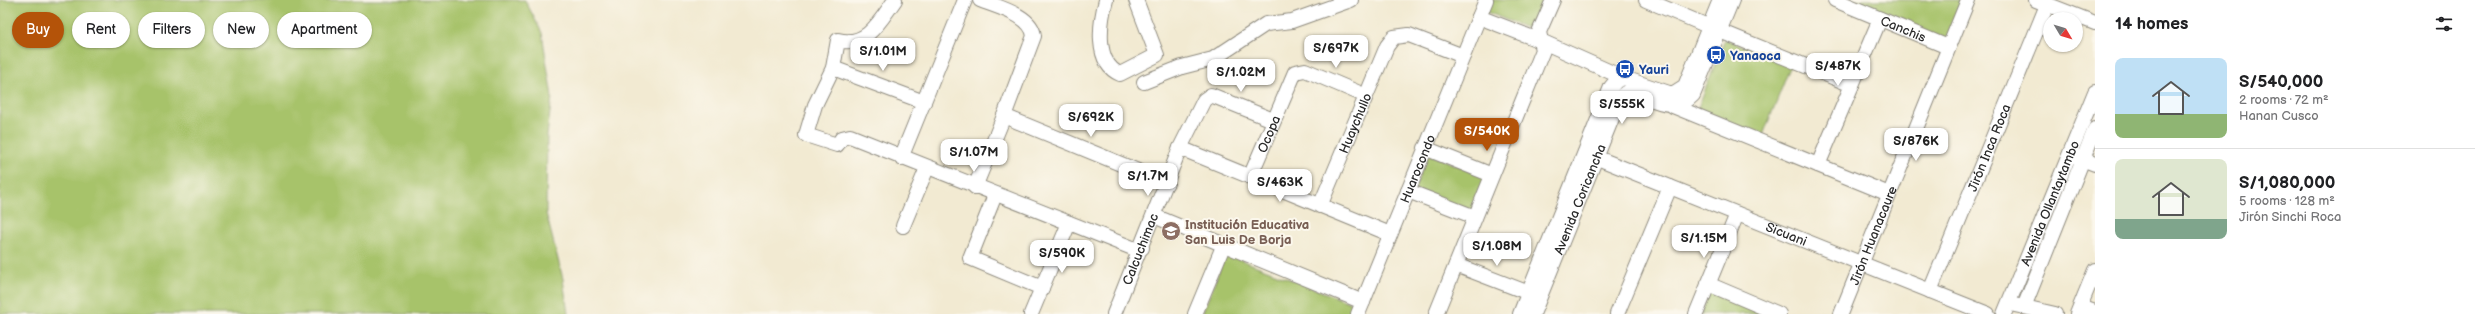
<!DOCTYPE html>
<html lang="en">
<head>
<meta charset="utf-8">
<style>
  :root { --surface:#fff; --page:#f2f2f2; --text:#202124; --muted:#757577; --line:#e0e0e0; --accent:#b45309 }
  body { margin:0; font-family:"Balsamiq Sans",sans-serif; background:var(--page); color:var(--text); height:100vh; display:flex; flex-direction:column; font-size:15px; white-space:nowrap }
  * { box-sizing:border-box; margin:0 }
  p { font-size:13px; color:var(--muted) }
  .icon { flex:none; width:22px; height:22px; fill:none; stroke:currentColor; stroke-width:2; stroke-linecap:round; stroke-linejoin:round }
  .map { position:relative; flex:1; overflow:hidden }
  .details { display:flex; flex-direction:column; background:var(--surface); width:380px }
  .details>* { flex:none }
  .top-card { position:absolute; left:12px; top:12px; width:380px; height:36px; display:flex; gap:8px }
  .needle { width:26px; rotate:128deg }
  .controls { position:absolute; left:2043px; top:12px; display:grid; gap:8px }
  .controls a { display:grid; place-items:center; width:40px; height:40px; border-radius:50%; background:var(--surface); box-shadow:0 1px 3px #0004; font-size:20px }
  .price { position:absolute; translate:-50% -34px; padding:0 9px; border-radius:8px; background:#fff; color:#222; font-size:13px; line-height:26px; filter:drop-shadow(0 1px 2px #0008) }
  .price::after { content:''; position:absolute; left:50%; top:24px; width:12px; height:9px; margin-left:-6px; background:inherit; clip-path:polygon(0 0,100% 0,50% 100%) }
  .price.on { background:var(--accent); color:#fff }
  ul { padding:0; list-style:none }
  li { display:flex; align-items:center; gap:12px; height:100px; padding:0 20px }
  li+li { border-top:1px solid var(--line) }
  li span { display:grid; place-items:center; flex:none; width:112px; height:80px; border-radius:8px; color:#555 }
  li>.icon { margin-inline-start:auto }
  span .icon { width:48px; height:48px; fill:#fffc; stroke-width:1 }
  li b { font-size:17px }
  h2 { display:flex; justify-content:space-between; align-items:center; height:48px; padding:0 20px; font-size:17px }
  .tag { padding:0 14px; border-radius:18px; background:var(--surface); box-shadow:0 1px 3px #0004; font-size:14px; line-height:36px }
  .tag.on { background:var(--accent); color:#fff }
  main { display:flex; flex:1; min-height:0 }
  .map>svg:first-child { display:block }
  .green { fill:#a7c36a; stroke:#69774a }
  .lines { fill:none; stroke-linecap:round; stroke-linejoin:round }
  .minor-casing { stroke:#8e8a7e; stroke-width:16 }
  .minor { stroke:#fff; stroke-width:14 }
  .labels { text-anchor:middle; stroke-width:4; stroke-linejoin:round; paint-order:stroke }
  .street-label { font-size:13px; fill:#2b2b2b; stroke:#fbf7ec }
  .transit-label { font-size:13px; font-weight:bold; fill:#164399; stroke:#fbf7ec; text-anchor:start }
  .education-label { font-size:13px; font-weight:bold; fill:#785e54; stroke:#fbf7ec; text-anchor:start }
</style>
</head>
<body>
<main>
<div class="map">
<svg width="2095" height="314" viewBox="0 0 2095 314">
  <rect width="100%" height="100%" fill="#fbf7ec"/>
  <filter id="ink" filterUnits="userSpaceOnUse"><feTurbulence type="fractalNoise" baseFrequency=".025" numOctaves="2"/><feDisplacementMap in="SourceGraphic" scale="8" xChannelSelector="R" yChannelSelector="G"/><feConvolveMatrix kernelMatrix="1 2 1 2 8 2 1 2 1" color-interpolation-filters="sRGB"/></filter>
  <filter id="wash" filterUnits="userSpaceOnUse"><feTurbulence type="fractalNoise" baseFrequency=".012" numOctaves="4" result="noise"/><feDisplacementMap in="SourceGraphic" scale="16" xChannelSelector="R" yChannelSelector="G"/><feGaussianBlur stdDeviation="0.9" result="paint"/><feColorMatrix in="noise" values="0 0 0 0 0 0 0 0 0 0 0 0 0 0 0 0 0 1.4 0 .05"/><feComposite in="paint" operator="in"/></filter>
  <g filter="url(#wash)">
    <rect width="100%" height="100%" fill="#f2ead2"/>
    <g class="green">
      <path d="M0,0H525L542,33L552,97L547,135L546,213L563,279L568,314H0Z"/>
      <path d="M1491,0H1550L1536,32L1487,12Z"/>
      <path d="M1842,0H1965L1947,44Z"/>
      <path d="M1725,39L1791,65L1763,135L1697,110Z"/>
      <path d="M1428,154L1487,177L1472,213L1414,190Z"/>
      <path d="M1226,254L1356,305L1352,314H1202Z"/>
      <path d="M1711,288L1773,314H1701Z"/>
    </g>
  </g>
  <g filter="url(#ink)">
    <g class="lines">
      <defs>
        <g id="minor">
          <path d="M895,0C881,19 867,48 838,40L833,68L815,105L806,135L837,145L842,138L850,136L1135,249L1142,248"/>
          <path d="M1106,0C1100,22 1094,63 1120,74L1157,55L1136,0"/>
          <path d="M1646,0L1710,27"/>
          <path id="s1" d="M1835,0L1948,47"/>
          <path d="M2036,0L2095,23"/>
          <path d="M1479,17L1541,41L1624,78"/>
          <path d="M1720,31L1852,85"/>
          <path d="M833,68L924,102"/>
          <path d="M1144,82L1182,67L1213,59L1266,24L1292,21L1351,0"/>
          <path d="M1673,106L1889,194"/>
          <path d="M1004,116L1167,183"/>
          <path d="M1180,148L1390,234"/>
          <path d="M1425,148L1492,175"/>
          <path id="s2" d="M1585,153L1988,314"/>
          <path d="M2074,156L2095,164"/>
          <path d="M901,158L965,0"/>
          <path d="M1818,165L1880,19"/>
          <path id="s3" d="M1250,177L1295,72L1305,70L1364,95"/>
          <path d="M975,187L1004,116L1034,36C1032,15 997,7 980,0"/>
          <path d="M1408,191L1475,217"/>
          <path d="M995,195L970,258L1042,288"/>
          <path id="s4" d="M1320,206L1387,46L1394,37L1409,35L1463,56"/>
          <path d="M1154,216L1363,302"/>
          <path d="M903,226L927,168"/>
          <path d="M1456,265L1529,293"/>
          <path d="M1708,284L1779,314"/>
          <path id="s5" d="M1930,291L2047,5"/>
          <path d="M2015,305L2055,314"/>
          <path d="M2024,307L2095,129"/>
          <path d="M2081,307L2095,312"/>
          <path d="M1031,314L1069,223"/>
          <path id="s6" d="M1114,314L1180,148L1204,100L1211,95L1273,120"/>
          <path d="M1195,314L1224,244"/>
          <path id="s7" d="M1358,314L1486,0"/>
          <path d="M1436,314L1543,50L1539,32L1553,0"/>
          <path d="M1520,314L1611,87L1616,81L1624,78L1669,93H1674L1685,86L1720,0"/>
          <path id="s8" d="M1533,314L1621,96L1625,93L1632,92C1653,99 1676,114 1693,95L1732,0"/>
          <path d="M1617,314L1670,187"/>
          <path d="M1696,314L1737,214"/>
          <path id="s9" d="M1841,314L1968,0"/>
          <path id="s10" d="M2004,314L2095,92"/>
          <path d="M2077,314L2095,270"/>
        </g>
      </defs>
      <use href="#minor" class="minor-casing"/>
      <use href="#minor" class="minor"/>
    </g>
  </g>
  <defs>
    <symbol id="bus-disc" viewBox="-11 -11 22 22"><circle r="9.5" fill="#1a4fb4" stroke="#fbf7ec"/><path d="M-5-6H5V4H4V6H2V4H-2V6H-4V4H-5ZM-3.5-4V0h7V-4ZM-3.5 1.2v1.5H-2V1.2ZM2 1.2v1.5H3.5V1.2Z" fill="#fff"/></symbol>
    <symbol id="school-disc" viewBox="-11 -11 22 22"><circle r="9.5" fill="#8d6e63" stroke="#fbf7ec"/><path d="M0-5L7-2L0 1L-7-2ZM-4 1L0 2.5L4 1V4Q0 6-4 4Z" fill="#fff"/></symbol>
  </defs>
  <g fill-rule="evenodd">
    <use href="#bus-disc" x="1705" y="44" width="22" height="22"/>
    <use href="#bus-disc" x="1614" y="58" width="22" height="22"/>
    <use href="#school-disc" x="1160" y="220" width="22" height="22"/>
  </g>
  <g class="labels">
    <g class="street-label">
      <text dy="5" stroke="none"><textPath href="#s1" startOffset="74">Canchis</textPath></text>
      <text dy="5" stroke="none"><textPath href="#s4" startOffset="90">Huaychullo</textPath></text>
      <text dy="5" stroke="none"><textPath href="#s3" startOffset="47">Ocopa</textPath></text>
      <text dy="5" stroke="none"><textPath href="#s5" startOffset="155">Jirón Inca Roca</textPath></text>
      <text dy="5" stroke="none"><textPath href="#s7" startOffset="157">Huarocondo</textPath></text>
      <text dy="5" stroke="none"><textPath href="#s8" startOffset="124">Avenida Coricancha</textPath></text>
      <text dy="5" stroke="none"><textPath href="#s10" startOffset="120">Avenida Ollantaytambo</textPath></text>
      <text dy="5" stroke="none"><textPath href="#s2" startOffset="217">Sicuani</textPath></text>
      <text dy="5" stroke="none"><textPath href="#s9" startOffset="85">Jirón Huanacaure</textPath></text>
      <text dy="5" stroke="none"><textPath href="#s6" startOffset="70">Calcuchimac</textPath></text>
    </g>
    <g class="transit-label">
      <text x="1730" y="60">Yanaoca</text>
      <text x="1639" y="74">Yauri</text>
    </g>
    <g class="education-label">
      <text x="1185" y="229">Institución Educativa<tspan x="1185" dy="15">San Luis De Borja</tspan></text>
    </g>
  </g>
</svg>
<div class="controls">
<a><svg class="needle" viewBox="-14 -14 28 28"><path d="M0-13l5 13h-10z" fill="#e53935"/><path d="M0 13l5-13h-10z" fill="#757577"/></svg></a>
</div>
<b class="price" style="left:1336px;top:69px">S/697K</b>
<b class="price" style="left:883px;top:72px">S/1.01M</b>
<b class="price" style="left:1838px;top:87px">S/487K</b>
<b class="price" style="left:1241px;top:93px">S/1.02M</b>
<b class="price" style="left:1622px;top:125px">S/555K</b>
<b class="price" style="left:1091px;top:138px">S/692K</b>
<b class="price on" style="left:1487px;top:152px">S/540K</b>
<b class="price" style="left:1916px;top:162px">S/876K</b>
<b class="price" style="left:974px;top:173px">S/1.07M</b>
<b class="price" style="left:1148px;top:197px">S/1.7M</b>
<b class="price" style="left:1280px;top:203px">S/463K</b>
<b class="price" style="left:1704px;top:259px">S/1.15M</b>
<b class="price" style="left:1497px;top:267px">S/1.08M</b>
<b class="price" style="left:1062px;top:274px">S/590K</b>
<div class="top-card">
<a class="tag on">Buy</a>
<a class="tag">Rent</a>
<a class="tag">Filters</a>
<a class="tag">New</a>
<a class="tag">Apartment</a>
</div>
</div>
<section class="details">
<h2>14 homes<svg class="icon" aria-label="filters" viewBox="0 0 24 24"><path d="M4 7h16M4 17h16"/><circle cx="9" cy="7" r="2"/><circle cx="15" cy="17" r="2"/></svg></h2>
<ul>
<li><span style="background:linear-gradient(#bfe0f5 70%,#8fb573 0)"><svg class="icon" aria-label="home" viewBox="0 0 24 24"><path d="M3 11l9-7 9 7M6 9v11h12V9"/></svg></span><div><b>S/540,000</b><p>2 rooms · 72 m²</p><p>Hanan Cusco</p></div></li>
<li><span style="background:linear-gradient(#dfe7d0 75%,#7fa58c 0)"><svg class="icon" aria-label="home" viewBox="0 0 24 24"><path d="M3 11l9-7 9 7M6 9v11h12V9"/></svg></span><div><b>S/1,080,000</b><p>5 rooms · 128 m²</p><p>Jirón Sinchi Roca</p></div></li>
</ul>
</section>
</main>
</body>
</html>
